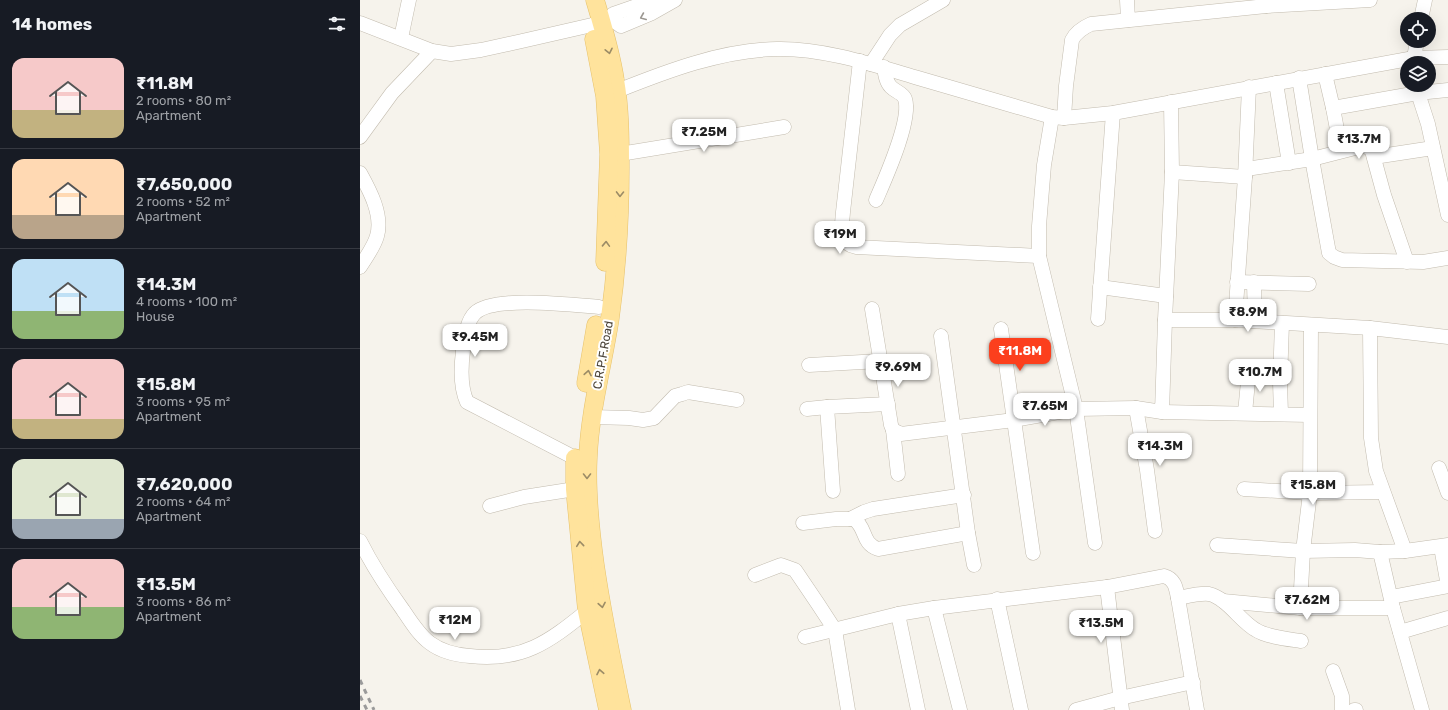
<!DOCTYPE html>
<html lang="en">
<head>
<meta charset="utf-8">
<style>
  :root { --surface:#171b24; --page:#20242c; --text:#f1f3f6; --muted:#9ea1a6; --line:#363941; --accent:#fc3f1d }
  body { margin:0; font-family:Rubik,sans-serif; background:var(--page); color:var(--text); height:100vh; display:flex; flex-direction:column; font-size:15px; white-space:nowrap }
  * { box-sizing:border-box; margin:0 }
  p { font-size:13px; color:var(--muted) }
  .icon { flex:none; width:22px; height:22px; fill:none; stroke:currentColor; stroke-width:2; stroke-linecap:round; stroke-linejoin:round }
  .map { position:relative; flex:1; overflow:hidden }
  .side { display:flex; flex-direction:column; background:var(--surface); width:360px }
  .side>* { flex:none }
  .buttons { position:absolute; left:1040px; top:12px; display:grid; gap:8px }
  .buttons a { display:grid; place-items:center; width:36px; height:36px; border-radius:50%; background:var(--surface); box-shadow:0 4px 16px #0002; font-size:20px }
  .price { position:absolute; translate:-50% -34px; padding:0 9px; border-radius:8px; background:#fff; color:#222; font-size:13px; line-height:26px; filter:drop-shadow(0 1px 2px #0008) }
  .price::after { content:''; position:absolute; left:50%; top:24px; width:12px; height:9px; margin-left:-6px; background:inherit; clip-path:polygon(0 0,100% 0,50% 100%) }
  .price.active { background:var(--accent); color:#fff }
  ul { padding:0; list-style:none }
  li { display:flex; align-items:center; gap:12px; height:100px; padding:0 12px }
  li+li { border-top:1px solid var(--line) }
  li span { display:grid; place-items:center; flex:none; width:112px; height:80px; border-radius:12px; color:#555 }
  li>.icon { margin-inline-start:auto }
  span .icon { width:48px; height:48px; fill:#fffc; stroke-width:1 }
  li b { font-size:17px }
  h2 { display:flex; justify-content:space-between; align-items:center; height:48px; padding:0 12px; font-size:17px }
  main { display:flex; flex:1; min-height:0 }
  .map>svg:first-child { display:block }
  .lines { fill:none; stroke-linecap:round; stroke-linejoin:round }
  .minor-casing { stroke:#c2bbae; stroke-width:15 }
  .major-casing { stroke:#e6c16a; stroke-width:19 }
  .minor { stroke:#fff; stroke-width:14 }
  .major { stroke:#ffe39c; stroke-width:18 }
  .rail { stroke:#9a9a9a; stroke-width:3; stroke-dasharray:5 5; stroke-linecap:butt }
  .oneway { stroke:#9c9892 }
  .oneway2 { stroke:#9c8c66 }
  .labels { text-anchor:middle; stroke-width:4; stroke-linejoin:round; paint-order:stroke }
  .street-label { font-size:12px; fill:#4b4439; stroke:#fff }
</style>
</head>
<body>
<main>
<section class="side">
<h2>14 homes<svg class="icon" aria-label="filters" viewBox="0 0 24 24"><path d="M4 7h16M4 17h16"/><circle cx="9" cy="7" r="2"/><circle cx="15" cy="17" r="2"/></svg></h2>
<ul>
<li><span style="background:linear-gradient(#f6c9c9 65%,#c2b280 0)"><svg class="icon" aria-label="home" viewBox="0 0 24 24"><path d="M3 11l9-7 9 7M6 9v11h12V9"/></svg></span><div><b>₹11.8M</b><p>2 rooms · 80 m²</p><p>Apartment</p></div></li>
<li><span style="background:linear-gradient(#ffd9b3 70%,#b9a48a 0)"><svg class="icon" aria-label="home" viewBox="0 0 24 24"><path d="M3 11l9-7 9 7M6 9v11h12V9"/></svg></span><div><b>₹7,650,000</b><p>2 rooms · 52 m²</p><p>Apartment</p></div></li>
<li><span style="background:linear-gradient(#bfe0f5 65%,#8fb573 0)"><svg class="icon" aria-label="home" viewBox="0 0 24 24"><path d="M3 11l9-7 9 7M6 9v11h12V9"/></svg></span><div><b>₹14.3M</b><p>4 rooms · 100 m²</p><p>House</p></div></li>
<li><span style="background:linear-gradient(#f6c9c9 75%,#c2b280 0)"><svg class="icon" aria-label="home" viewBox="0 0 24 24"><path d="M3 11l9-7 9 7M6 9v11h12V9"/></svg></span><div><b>₹15.8M</b><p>3 rooms · 95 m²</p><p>Apartment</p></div></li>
<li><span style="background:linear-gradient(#dfe7d0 75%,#9aa5b1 0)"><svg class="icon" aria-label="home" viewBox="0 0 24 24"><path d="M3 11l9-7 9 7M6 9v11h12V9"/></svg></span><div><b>₹7,620,000</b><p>2 rooms · 64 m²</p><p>Apartment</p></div></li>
<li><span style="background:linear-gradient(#f6c9c9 60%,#8fb573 0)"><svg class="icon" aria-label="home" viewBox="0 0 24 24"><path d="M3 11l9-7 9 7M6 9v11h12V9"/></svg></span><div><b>₹13.5M</b><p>3 rooms · 86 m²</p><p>Apartment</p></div></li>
</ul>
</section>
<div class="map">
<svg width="1088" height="710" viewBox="0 0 1088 710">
  <rect width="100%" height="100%" fill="#f6f3ec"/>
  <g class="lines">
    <defs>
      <g id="minor">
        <path d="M767,0L768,20"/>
        <path d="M906,6L1010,0"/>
        <path d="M251,19L261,26L292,13L315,0"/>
        <path d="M1061,19L1065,0"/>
        <path d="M0,23L72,51L91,54L121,50L162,41L232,25L251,19L253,14L294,0"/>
        <path d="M41,38L49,0"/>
        <path d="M1054,58L1057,41"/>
        <path d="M500,61L483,212C482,228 477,243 496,247L679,256"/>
        <path d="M511,64L530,35L540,25L583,0"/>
        <path d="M965,74L973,108L981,151"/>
        <path d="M939,78L952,159L969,253L974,257L982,260L1063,262L1088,258"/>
        <path d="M916,83L929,163"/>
        <path d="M257,91C307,71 362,50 417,49C463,48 514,65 558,78C603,91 647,104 692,117L704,118L753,113L1054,58L1088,57"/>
        <path d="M1058,93L1068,124L1088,215"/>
        <path d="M973,108L1058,93L1088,90"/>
        <path d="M692,117L684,165L679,226V256L716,409L735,543"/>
        <path d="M704,118L706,86L712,40C716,32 722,28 731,24L906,6V0"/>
        <path d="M0,137L32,93L72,51"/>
        <path d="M260,154L424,127"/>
        <path d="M1014,157L1073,148"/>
        <path d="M886,169L952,159L999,147C1005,145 1008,147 1012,151L1024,195L1047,262"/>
        <path d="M812,172L885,177"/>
        <path d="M0,173C10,191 23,215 17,236C14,247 6,257 0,267"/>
        <path d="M516,200C525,179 552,120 545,99C543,93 536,92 531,87C526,82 525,74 524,67"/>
        <path d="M877,282L949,284"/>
        <path d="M894,282L895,321"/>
        <path d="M740,287L806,296"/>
        <path d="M512,309L531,425L533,430L541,434L654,420L716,409L776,408L802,412L805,320H875L1010,328L1088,337"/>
        <path d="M738,319L753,113"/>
        <path d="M805,320L812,172L811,102"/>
        <path d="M875,320L885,177L889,87"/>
        <path d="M1010,328L1011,438L1016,471L1045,551"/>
        <path d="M641,329L673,553"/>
        <path d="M581,336L608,533L614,565"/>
        <path d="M449,365L520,361"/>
        <path d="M776,408L787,470L795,531"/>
        <path d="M447,409L467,407"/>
        <path d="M802,412L950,415"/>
        <path d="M885,413L889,371"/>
        <path d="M921,414L920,382L922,323"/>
        <path d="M232,417L269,418L283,420L294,418L315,396L322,394L328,392L377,400"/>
        <path d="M533,430L538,474"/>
        <path d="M215,458L107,402C100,387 101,367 103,351C105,339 106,322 115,313C134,295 214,305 239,307"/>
        <path d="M1079,468L1088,493"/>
        <path d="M884,489L950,493L1023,492"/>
        <path d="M473,491L467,407L528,404"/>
        <path d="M130,506L164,497L215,489"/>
        <path d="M490,519L504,512L513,509L604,495"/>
        <path d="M443,523L476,519H494C507,528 501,543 518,549L608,533"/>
        <path d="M0,541C12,565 27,588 43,610C51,622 59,635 70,643C82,652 96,655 110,656C162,662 189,642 227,611"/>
        <path d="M857,545L943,551L995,550L1020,552L1045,551L1088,545"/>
        <path d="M1081,547L1088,586"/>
        <path d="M1020,552L1033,608L1062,710"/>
        <path d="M395,575L421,565L435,570L458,604L475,630L488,710"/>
        <path d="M747,587L762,710"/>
        <path d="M1031,597L1088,586"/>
        <path d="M818,598C828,596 840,593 849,594C867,598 880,621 896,630C907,637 928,639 941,641"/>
        <path d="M637,599L661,710"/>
        <path d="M863,601L940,608H1033"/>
        <path d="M574,608L600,710"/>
        <path d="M940,608L943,551L950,493L951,325"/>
        <path d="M538,614L558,710"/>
        <path d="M1040,632L1088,618"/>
        <path d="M445,637L538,614L574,608L747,587L804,576C815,579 816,588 818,598L837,710"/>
        <path d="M973,671L982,696V710"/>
        <path d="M716,710L760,698L833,682"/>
        <path d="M994,710H996"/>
      </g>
      <g id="major">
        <path d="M235,0C243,27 251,53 255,80C260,109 260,138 260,167C260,218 257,268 250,318C243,364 230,410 228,457C226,493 230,529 235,565C242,613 252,662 262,710"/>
        <path d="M234,39L245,96L249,154L245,262"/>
        <path d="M226,383L236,325"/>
        <path d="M215,458V489L227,611L248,710"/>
      </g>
    </defs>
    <use href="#minor" class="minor-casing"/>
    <use href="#major" class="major-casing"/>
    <use href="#minor" class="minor"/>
    <use href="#major" class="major"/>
    <g class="rail">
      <path d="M0,680L14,710"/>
      <path d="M0,696L7,710"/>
    </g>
  </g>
  <defs><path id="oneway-chevron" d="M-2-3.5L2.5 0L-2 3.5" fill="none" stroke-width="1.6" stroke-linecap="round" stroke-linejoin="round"/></defs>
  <use class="oneway" href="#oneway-chevron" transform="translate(283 17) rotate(157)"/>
  <g class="oneway2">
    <use href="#oneway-chevron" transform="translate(249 51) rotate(78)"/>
    <use href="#oneway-chevron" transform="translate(260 194) rotate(91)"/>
    <use href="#oneway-chevron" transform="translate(246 244) rotate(-88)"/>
    <use href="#oneway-chevron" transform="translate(228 373) rotate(-80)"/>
    <use href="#oneway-chevron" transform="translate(227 476) rotate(90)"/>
    <use href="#oneway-chevron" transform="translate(220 544) rotate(-96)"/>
    <use href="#oneway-chevron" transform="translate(242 605) rotate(80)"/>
    <use href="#oneway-chevron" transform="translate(240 672) rotate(-101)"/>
  </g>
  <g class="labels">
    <g class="street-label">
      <text transform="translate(243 355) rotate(-80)" y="4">C.R.P.F.Road</text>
    </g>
  </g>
</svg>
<div class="buttons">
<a><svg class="icon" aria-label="locate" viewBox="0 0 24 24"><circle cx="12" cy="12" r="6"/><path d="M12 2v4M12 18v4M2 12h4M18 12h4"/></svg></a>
<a><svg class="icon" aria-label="layers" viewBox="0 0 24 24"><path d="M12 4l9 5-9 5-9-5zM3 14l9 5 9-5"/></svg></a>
</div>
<b class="price" style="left:344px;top:153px">₹7.25M</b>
<b class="price" style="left:999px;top:160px">₹13.7M</b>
<b class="price" style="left:480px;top:255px">₹19M</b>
<b class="price" style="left:888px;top:333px">₹8.9M</b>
<b class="price" style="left:115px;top:358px">₹9.45M</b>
<b class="price active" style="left:660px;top:372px">₹11.8M</b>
<b class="price" style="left:538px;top:388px">₹9.69M</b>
<b class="price" style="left:900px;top:393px">₹10.7M</b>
<b class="price" style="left:685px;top:427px">₹7.65M</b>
<b class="price" style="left:800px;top:467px">₹14.3M</b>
<b class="price" style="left:953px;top:506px">₹15.8M</b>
<b class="price" style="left:947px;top:621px">₹7.62M</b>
<b class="price" style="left:95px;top:641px">₹12M</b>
<b class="price" style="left:741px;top:644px">₹13.5M</b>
</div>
</main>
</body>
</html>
